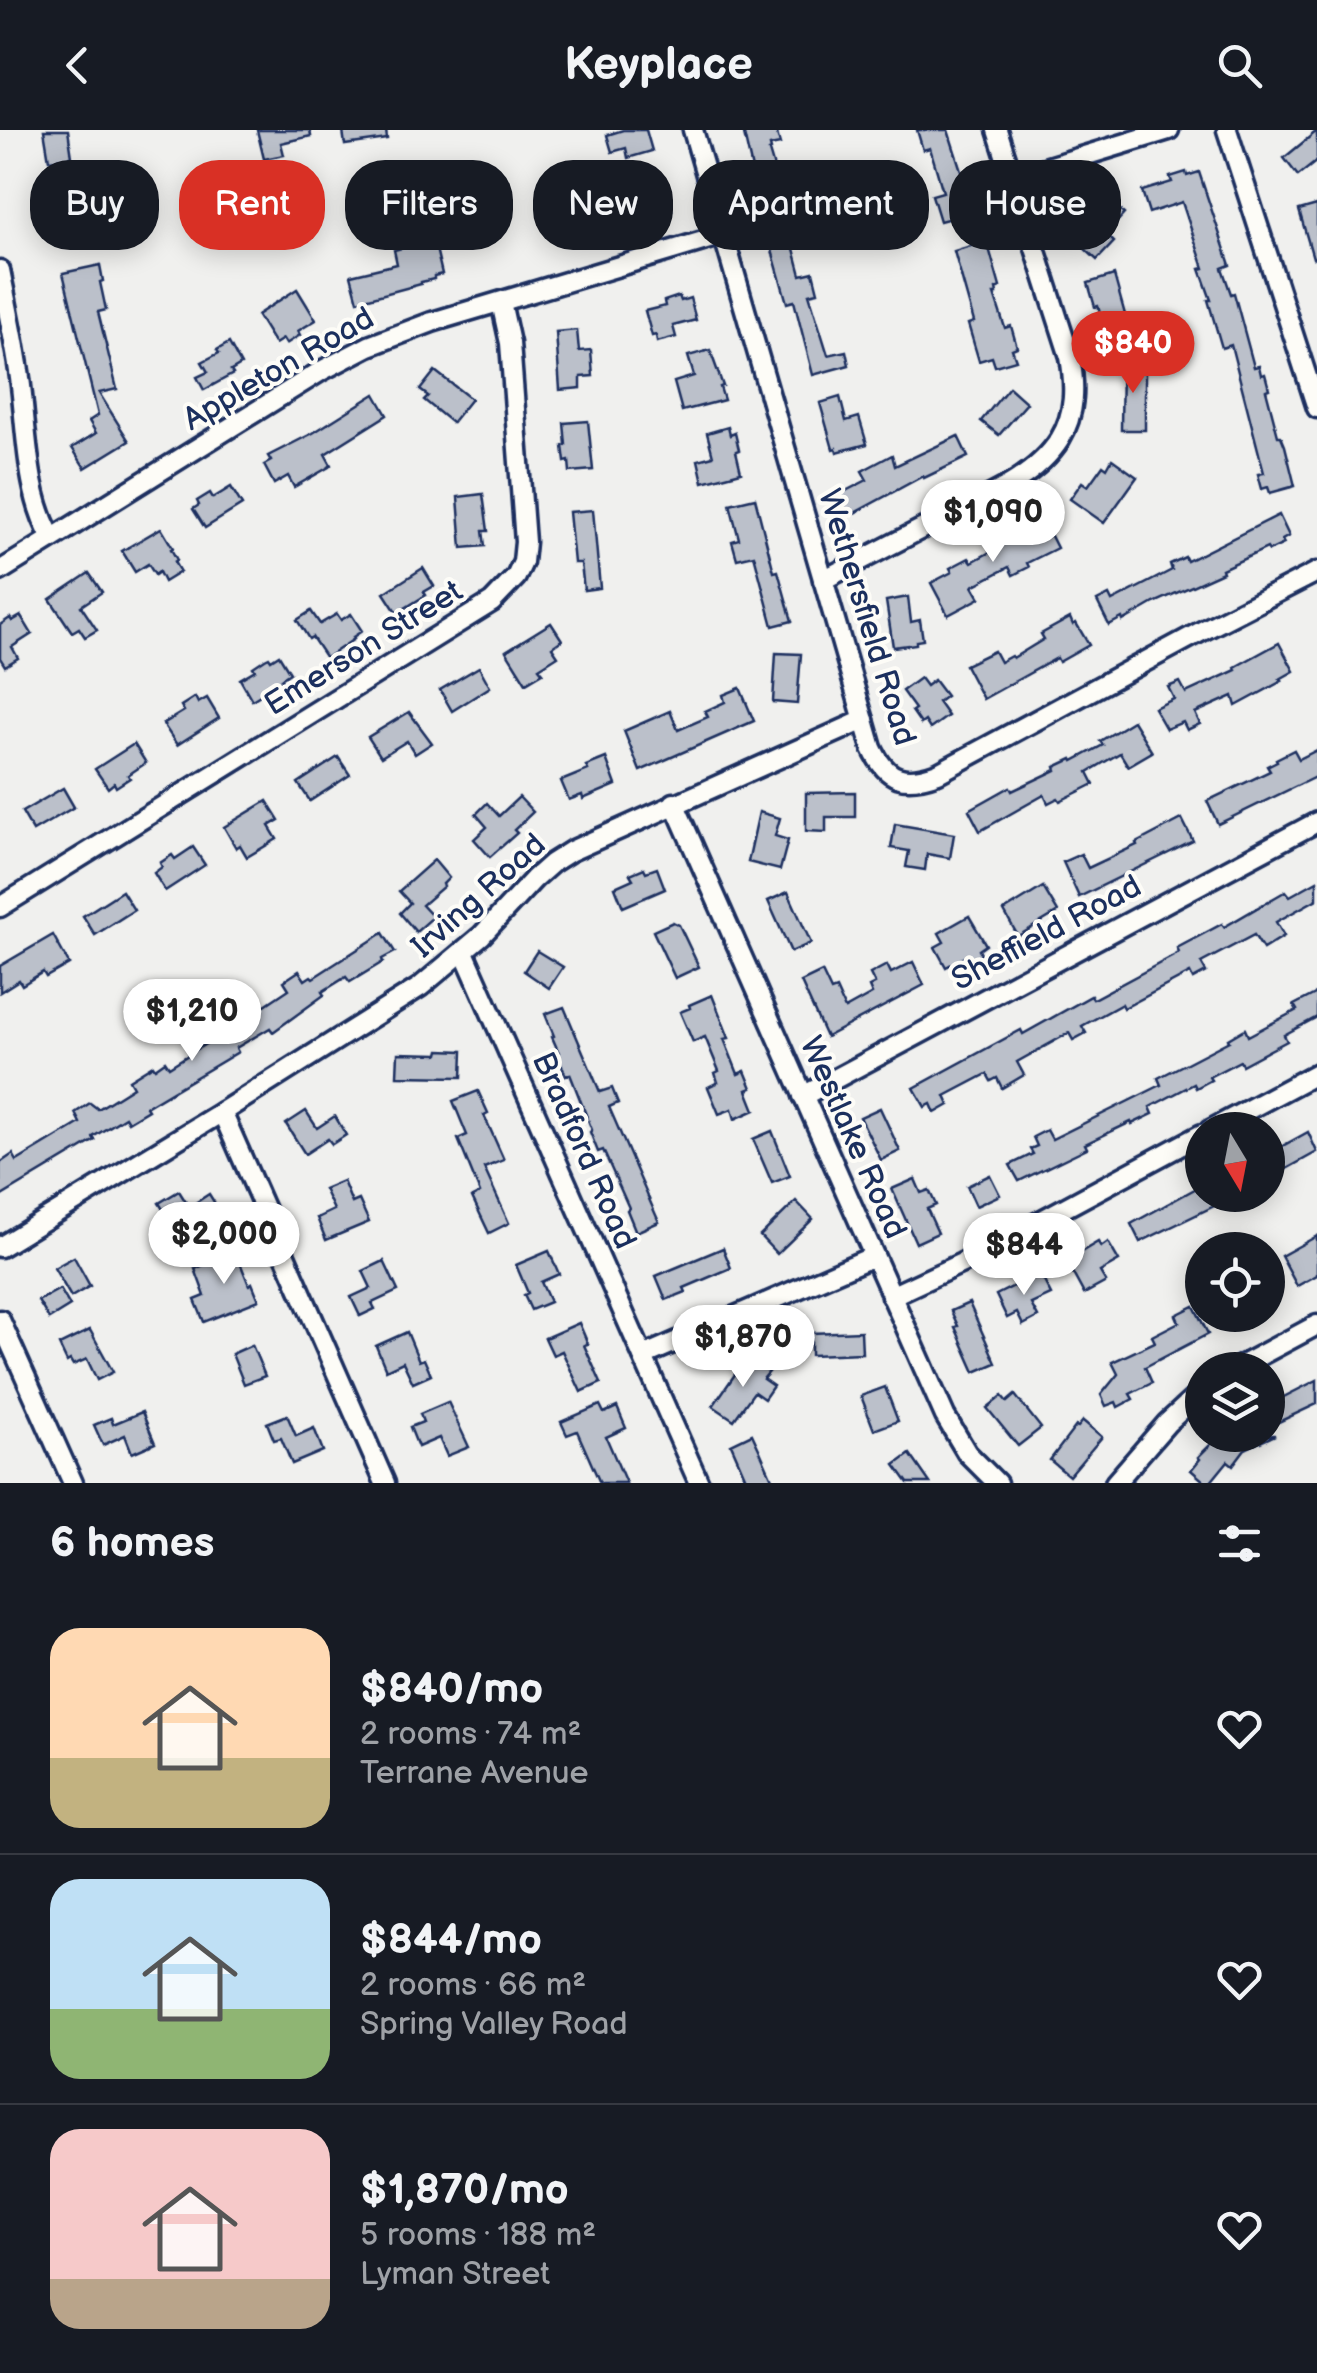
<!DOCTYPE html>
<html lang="en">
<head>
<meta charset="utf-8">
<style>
  :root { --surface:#171b24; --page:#242831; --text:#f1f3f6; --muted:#9ea1a6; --line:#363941; --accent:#d93025 }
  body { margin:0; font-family:"Balsamiq Sans",sans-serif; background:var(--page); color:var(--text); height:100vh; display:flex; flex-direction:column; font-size:38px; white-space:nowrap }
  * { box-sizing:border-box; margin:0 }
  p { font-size:32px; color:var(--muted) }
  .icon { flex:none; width:55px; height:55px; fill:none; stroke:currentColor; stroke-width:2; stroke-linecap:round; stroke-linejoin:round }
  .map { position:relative; height:1353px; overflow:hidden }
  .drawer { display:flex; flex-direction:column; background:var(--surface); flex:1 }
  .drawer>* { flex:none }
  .banner { position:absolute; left:30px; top:30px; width:1258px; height:90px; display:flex; gap:20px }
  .needle { width:65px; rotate:170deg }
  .controls { position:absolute; left:1185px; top:982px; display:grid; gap:20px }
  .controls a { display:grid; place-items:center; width:100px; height:100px; border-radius:50%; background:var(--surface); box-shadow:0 5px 25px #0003; font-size:50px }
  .price { position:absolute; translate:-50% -85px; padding:0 22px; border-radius:35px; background:#fff; color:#222; font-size:32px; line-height:65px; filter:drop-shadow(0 2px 5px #0008) }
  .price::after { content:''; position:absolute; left:50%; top:60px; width:30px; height:22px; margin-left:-15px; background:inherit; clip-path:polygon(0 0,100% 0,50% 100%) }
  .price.current { background:var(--accent); color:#fff }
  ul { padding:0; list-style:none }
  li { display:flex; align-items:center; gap:30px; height:250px; padding:0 50px }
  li+li { border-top:2px solid var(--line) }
  li span { display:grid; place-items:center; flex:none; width:280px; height:200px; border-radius:30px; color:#555 }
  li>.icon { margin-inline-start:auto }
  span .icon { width:120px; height:120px; fill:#fffc; stroke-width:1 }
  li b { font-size:42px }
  h2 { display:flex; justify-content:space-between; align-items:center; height:120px; padding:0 50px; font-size:42px }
  .tag { padding:0 35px; border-radius:40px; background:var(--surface); box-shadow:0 5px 25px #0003; font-size:35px; line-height:90px }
  .tag.current { background:var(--accent); color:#fff }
  header { display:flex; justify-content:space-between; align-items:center; height:130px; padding:0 50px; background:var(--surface); font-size:45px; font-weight:600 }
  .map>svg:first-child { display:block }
  .building { fill:#bbc0ca; stroke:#1b2f5e; stroke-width:2.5 }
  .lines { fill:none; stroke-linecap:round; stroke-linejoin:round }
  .minor-casing { stroke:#1b2f5e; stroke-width:25 }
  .minor { stroke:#fdfcf7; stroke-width:18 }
  .labels { text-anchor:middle; stroke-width:8; stroke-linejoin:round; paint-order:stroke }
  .street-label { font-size:32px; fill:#1b2f5e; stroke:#fdfcf7 }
</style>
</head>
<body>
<header><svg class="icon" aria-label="back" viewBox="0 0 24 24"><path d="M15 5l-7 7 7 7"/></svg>Keyplace<svg class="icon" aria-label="search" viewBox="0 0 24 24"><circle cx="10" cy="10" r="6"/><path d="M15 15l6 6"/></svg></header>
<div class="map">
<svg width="1317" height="1353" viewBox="0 0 1317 1353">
  <rect width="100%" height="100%" fill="#f0f0ee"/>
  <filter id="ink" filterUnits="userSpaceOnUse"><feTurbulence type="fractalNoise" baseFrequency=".01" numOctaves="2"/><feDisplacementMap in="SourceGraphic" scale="20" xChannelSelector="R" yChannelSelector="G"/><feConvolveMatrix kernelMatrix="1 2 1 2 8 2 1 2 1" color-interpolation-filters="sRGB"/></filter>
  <g filter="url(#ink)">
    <g class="building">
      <path d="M44,0H68L72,27L49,30Z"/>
      <path d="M257,0H310L311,6L281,13L284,25L264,29Z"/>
      <path d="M352,0H386L387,9L345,15L343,1Z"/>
      <path d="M623,0H646L652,21L628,28L626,18L612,22L607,5Z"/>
      <path d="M743,0H776L780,14L770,16L771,20L769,21L783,68L795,65L799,80L788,83L792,95L788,96L801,145L813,142L818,162L809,164L828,225L846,221L849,235L813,245L794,171L787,173L753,53L755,52Z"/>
      <path d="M917,0H948L975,84L952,91L951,88L940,91L932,65L943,62L930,18L923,20Z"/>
      <path d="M1317,1V31L1298,46L1284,28Z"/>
      <path d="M1186,42L1187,46L1199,42L1230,135L1222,138L1231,164L1234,163L1254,237L1259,236L1261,245L1265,244L1269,259L1266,260L1278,306H1281L1285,316L1295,356L1270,363L1268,357L1262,359L1258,344L1264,343L1231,215L1222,218L1208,170H1211L1200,139L1204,138L1182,72L1149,83L1142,61L1172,52L1170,47Z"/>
      <path d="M114,54L127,100L101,107L88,62Z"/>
      <path d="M666,56L672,80L606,98L607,101L573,109L568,91L591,84L589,78Z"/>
      <path d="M1107,69L1124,84L1106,104L1114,112L1097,130L1072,107Z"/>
      <path d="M1317,75V127L1313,128L1299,80Z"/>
      <path d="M434,110L442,144L434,146V149L421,152V154L358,171L351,145L397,134L394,120Z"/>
      <path d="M987,111L1000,157L996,159L997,164H994L1005,198L1011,196L1017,217L1012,219L1016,230L995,236L992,227L979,231L968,194L974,192L954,121Z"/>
      <path d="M100,135L103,151L100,152L106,180L98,182L117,259L99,263L129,311L85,338L72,318L96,303L89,291L98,285L63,143Z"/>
      <path d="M1114,145L1129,199L1106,205L1098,176L1095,177L1088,153Z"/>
      <path d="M297,159L316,190L298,201L300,205L286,214L283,209L275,214L257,185Z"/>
      <path d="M679,166L681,171L690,168L696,190L673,196L676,207L657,212L656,205L652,206L645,181L665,176L664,171Z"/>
      <path d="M577,200L579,221L591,220L593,246L581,247V258L560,260L556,202Z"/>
      <path d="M229,213L241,235L231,241L233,244L204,260L197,247L208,242L202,232L219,223L217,220Z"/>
      <path d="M710,220L723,256L720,257L724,270L682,281L674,252L694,246L688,226Z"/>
      <path d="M1122,232H1145V300H1121Z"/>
      <path d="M435,241L471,269L452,293L424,270L428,266L420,260Z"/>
      <path d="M1009,257L1027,273L999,305L981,291Z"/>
      <path d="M375,264L387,285L325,324L331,335L329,337L294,357L288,346L274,354L264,335L271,331L268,326L313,303Z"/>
      <path d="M840,267L846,291L859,287L867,314L837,322L836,318L833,319L820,273Z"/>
      <path d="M588,291L593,340L570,342L569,331L565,332L563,316L566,315L564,293Z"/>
      <path d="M728,297L730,305L735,303L739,320L736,321L741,342L703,352L698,330L713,326L707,303Z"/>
      <path d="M958,306L968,327L924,348L923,346L847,387L836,366L867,350L862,341L892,325L895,336Z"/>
      <path d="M1112,329L1137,347L1104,393L1070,369L1082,352L1088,356L1103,335L1107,338Z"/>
      <path d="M231,357L242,375L205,398L193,379L199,375L197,371L210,363L213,368Z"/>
      <path d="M483,364L488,401H483L485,416L462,418L458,367Z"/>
      <path d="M755,368L774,442L778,441L792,491L773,496L754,425L737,429L732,411L739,409L730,374Z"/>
      <path d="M593,380L600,458L584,460L581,433H574L569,382Z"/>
      <path d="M1279,385L1289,406L1282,410L1284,414L1269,421L1267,418L1222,439L1223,442L1154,473L1123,491L1122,488L1109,495L1097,471L1109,465L1112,471L1172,440L1170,434L1185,427L1187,431Z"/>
      <path d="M1042,388L1057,418L1027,433L1029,437L1013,445L1009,437L973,456L980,468L948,485L931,453L952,442L950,438L969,428L972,432L999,417L996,412Z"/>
      <path d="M161,398L173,418L171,419L177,430L174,432L180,442L164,452L159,442L155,445L148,434L135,442L122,421Z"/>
      <path d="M423,438L434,456L424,462L426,465L397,483L384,463Z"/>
      <path d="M89,443L102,462L81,476L97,500L85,507L79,498L72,502L50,469Z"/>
      <path d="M908,467L911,492L920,490L923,510L916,511V514L893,517L886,471Z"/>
      <path d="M311,481L320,494L337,484L341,490L351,484L362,501L353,507L354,509L326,528L312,507L309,509L297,490Z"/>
      <path d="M21,486L32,504L12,517L18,528L5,536L0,528V495L10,488L12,491Z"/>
      <path d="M1070,488L1073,495L1076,493L1089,515L1059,532L1057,528L983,569L965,535L994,521L1000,532L1011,526L1013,528L1044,509L1041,504Z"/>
      <path d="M551,493L562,510L552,517L558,526L539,538L543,543L526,553L506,521Z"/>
      <path d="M1279,513L1294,541L1280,549L1282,551L1236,576L1233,566L1195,583L1200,594L1187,600L1183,592L1166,599L1154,578L1174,569L1168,557L1180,552L1186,563L1236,540L1235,537Z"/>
      <path d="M776,523L801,524L797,574L773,572Z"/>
      <path d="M279,525L290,543L281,549L283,551L252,570L240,549L255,540L253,537L265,529L269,527L271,530Z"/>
      <path d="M479,537L490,557L452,581L440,560Z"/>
      <path d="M920,548L926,556L934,550L946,566L938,572L948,586L930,599L925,591L921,594L912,581L915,579L902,561Z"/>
      <path d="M740,558L754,591L640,641L624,601L670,581L678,600L708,587L705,581L725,572L723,565Z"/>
      <path d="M195,567L198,573L207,568L219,588L177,615L163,594L184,581L181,576Z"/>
      <path d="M409,582L432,613L415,624L407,611L381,627L368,607Z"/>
      <path d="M1133,591L1152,622L1128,636L1120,623L1088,642L1094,654L1060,671L1058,668L1048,673L1044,665L980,701L969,680L1010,657L1012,661L1056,640L1055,637L1072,629L1073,631L1103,615L1100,611Z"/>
      <path d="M134,614L146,633L128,645L130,648L116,657L114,653L108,658L95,639Z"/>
      <path d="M1294,620L1299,629L1317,620V646L1218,694L1207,671L1270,641L1267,636L1277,631L1276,629Z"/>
      <path d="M338,627L350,645L310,671L298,653Z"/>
      <path d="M606,628L616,655L583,669L582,665L569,670L561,651L588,640L586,636Z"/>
      <path d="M63,658L74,677L33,701L22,682Z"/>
      <path d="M855,662V687H826V702L806,701V663Z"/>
      <path d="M519,667L533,682L514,700L517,703L490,727L474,709L487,697L476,684L487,673L499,686Z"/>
      <path d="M267,671L279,690L269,696L277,709L247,727L240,715L236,718L224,697Z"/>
      <path d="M759,682L780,688L775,706L788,710L780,740L748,732Z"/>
      <path d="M1182,689L1193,711L1079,767L1063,732L1081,724L1088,738L1137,715L1136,713Z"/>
      <path d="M895,694L954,704L950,728L927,724L925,740L906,737L909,721L891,718Z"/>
      <path d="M193,717L205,735L165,761L154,743L162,737L160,733L172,725L175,729Z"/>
      <path d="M434,730L449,748L443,754L444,756L422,775L433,787L416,802L400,783L410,773L399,761Z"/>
      <path d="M644,738L646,742L657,738L665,759L623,777L615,757L633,749L630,744Z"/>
      <path d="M1317,751V769L1276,792L1284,806L1263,819L1254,805L1201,833L1206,842L1193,849L1190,843L1124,878L1122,874L1082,896L1086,903L1073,910L1069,903L1017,932L1024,945L1002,958L997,948L991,951L987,944L945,966L949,975L935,983L931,974L925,977L914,958L1021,900L1023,904L1091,866L1093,869L1179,823L1177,818L1222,794L1224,797L1286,761L1290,766Z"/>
      <path d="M1043,757L1058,782L1018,806L1004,781Z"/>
      <path d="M122,761L134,780L95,805L83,786Z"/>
      <path d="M788,762L811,813L791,822L768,771Z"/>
      <path d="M969,786L986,815L979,820L981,824L967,831L964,827L946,837L935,817L944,812L939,803Z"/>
      <path d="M673,792L679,795L699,837L675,848L653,801Z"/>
      <path d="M383,803L395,822L382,829L383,832L350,852L346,847L322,862L324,865L273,902L270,898L236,918L238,922L146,977L148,980L128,992L125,987L93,1007L95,1010L0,1067V1033L13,1024L17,1031L80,993L75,983L90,973L98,979L133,957L129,950L153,935L155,938L165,931L169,937L215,908L209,900L233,885L238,893L289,859L284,851L299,841L305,850L311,846L313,848Z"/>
      <path d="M53,805L69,834L46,847L43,842L22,855L19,850L0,862V836Z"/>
      <path d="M537,821L563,837L549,858L524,841Z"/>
      <path d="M913,832L924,855L826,907L801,852L822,842L831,861L836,859L845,879L872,864L869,857L875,854L870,844L887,835L891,843Z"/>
      <path d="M1317,863V887L1284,905L1287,911L1242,935L1240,931L1209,947L1211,950L1196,958L1194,954L1150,977L1153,984L1132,994L1131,992L1085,1014L1087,1018L1019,1051L1010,1035L1033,1024L1030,1019L1037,1016L1033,1007L1047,1000L1052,1009L1161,955L1158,948L1229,911L1228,909L1245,899L1248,906L1297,880L1294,875Z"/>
      <path d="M712,865L729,908L724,909L738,944L745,941L752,958L747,960L755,980L735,989L732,979L719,984L708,957L718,952L715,943L719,941L705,907L693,912L680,882L690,878L689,875Z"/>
      <path d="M564,877L600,962L612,958L618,973L609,977L659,1092L636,1102L627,1080L629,1078L603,1020L598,1022L590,1002L592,1000L570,944L566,946L557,924L559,923L552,907L554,906L545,884Z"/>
      <path d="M440,920L463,921L462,947L397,946L398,923L439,924Z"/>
      <path d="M478,961L488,983L484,985L504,1030L484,1038L509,1093L489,1103L472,1067L480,1063L458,1009L467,1005L453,971Z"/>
      <path d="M880,978L900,1021L881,1030L860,987Z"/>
      <path d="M306,981L317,998L335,986L346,1005L332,1014L328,1009L305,1024L286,994Z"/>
      <path d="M772,1001L790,1046L772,1053L753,1009Z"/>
      <path d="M1308,1002L1317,1022L1272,1047L1268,1039V1024Z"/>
      <path d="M990,1045L1000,1065L976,1076L967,1056Z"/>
      <path d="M915,1049L921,1063L929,1060L936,1075L927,1079L938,1103L916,1113L892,1059Z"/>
      <path d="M343,1051L352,1073L359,1070L369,1092L326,1110L317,1088L334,1080L324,1059Z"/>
      <path d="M1202,1055V1065H1237L1140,1112L1131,1094Z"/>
      <path d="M179,1061L189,1077L209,1064L221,1083L207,1091L210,1096L194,1107L187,1096L177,1102L159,1073Z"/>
      <path d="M796,1071L813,1089L777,1124L760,1106Z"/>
      <path d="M1317,1106V1145L1297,1156L1281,1126Z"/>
      <path d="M1098,1112L1101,1117L1108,1112L1119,1131L1100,1142L1106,1152L1084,1164L1066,1131Z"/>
      <path d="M723,1118L731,1138L684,1158L686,1162L666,1170L656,1146Z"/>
      <path d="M235,1120L249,1155L252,1153L259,1170L204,1192L195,1170L205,1166L195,1139Z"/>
      <path d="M549,1121L559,1144L541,1152L550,1172L531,1180L524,1165L528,1163L516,1135Z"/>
      <path d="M74,1127L90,1156L71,1167L54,1138Z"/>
      <path d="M384,1131L398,1161L372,1173L375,1179L360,1186L351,1167L371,1158L363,1141Z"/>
      <path d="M1040,1143L1051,1165L1031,1174L1038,1187L1023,1195L1017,1183L1007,1188L996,1165Z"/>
      <path d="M60,1159L70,1176L49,1189L38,1171Z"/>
      <path d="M969,1173L996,1233L975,1242L955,1197L958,1196L951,1181Z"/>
      <path d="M1194,1176L1208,1204L1145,1237L1152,1253L1130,1264L1133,1269L1118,1277L1116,1272L1106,1276L1101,1265L1118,1244L1112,1232L1155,1212L1152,1206L1179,1192L1176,1185Z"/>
      <path d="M579,1193L588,1214L584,1215L601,1253L581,1262L562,1221L553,1225L545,1208Z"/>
      <path d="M90,1200L113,1242L97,1250L87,1229L73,1235L70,1230L67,1232L59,1215Z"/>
      <path d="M861,1201L862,1223L811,1225V1203Z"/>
      <path d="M407,1202L419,1231L424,1229L431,1245L413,1253L403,1232L386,1240L376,1216Z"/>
      <path d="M252,1215L265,1246L244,1254L232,1224Z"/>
      <path d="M749,1230L769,1242L763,1249L773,1256L764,1269L754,1262L734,1290L713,1276L738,1240L741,1242Z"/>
      <path d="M1317,1250V1274L1268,1297V1275Z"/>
      <path d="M885,1257L898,1291L874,1300L861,1266Z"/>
      <path d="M1015,1265L1041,1298L1018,1316L987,1278L1002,1266L1007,1272Z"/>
      <path d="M448,1272L469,1317L447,1326L439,1308L418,1317L410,1297L423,1292L420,1284Z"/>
      <path d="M600,1275L604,1283L617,1277L626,1298L606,1307L626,1353H600L577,1301L567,1305L561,1292Z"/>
      <path d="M142,1282L155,1313L132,1323L125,1305L103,1315L94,1295L111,1288L113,1294Z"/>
      <path d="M287,1285L296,1306L314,1298L323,1321L292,1334L281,1308L274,1310L267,1293Z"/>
      <path d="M1083,1291L1102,1307L1069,1346L1050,1330L1076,1296L1078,1297Z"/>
      <path d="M752,1304L759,1319L774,1353H748L731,1314Z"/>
      <path d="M1220,1305H1275L1245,1319L1233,1335L1228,1331L1210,1353H1206L1191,1340L1200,1329L1198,1327Z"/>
      <path d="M910,1324L930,1353H908L895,1335Z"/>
    </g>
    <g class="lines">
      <defs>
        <g id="minor">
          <path d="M693,0L872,618C887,651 905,655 938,643L1202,501L1317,442"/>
          <path d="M1227,0L1317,278"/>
          <path d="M1012,48L1169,0"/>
          <path d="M0,140C7,176 15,212 20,248C27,299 26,365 52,408"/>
          <path d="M0,441L321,241L369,216L432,192L723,105"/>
          <path d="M823,450C860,431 896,412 933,393C976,371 1033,352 1060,309C1076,283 1075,255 1070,227L997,0"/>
          <path d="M674,673L945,1286L967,1323L997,1353"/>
          <path d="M0,777L492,472L516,447L523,432L525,412L510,213L501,172"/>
          <path d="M464,822L699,1353"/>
          <path d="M803,966L1317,692"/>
          <path d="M222,982L385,1353"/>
          <path d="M1210,1000L1317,943"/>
          <path d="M0,1117L222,982L420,857L482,805L534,749L552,733L571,721L864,590"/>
          <path d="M891,1166L962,1133L1202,1004"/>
          <path d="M0,1190L73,1353"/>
          <path d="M643,1226L874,1126"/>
          <path d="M1233,1240L1317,1195"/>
          <path d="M1115,1353L1167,1293L1202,1261"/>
        </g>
      </defs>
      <use href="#minor" class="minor-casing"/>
      <use href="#minor" class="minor"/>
    </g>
  </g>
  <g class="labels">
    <g class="street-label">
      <text transform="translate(278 238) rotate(-30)" y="11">Appleton Road</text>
      <text transform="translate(868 487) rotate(73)" y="11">Wethersfield Road</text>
      <text transform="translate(363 517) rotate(-32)" y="11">Emerson Street</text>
      <text transform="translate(478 765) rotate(-42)" y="11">Irving Road</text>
      <text transform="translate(1046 802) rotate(-28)" y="11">Sheffield Road</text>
      <text transform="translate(854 1007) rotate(66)" y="11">Westlake Road</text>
      <text transform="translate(585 1020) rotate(66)" y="11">Bradford Road</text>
    </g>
  </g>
</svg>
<div class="controls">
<a><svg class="needle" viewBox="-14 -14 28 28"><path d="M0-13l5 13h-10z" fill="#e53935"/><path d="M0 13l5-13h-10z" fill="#9ea1a6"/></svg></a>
<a><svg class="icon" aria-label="locate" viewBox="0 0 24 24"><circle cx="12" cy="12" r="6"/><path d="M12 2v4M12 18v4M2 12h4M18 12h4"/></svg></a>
<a><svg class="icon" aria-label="layers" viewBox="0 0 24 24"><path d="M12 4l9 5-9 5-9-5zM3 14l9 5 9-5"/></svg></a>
</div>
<b class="price current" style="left:1133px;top:266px">$840</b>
<b class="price" style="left:993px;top:435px">$1,090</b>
<b class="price" style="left:192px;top:934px">$1,210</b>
<b class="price" style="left:224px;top:1157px">$2,000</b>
<b class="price" style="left:1024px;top:1168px">$844</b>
<b class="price" style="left:743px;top:1260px">$1,870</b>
<div class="banner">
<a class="tag">Buy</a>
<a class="tag current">Rent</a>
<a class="tag">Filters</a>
<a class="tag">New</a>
<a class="tag">Apartment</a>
<a class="tag">House</a>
</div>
</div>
<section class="drawer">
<h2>6 homes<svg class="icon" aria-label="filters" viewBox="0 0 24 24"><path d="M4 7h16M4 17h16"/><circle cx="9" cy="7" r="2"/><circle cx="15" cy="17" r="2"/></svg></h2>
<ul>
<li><span style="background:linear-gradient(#ffd9b3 65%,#c2b280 0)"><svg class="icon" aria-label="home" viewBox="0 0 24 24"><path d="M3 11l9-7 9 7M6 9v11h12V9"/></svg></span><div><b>$840/mo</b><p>2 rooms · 74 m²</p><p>Terrane Avenue</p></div><svg class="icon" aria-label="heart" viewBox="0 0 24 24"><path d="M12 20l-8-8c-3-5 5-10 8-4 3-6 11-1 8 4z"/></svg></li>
<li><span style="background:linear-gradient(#bfe0f5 65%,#8fb573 0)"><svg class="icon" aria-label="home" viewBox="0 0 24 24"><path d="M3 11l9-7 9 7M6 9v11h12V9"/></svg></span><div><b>$844/mo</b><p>2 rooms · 66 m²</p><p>Spring Valley Road</p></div><svg class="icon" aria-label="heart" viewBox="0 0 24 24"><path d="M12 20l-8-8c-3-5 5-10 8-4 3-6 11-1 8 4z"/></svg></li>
<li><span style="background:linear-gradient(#f6c9c9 75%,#b9a48a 0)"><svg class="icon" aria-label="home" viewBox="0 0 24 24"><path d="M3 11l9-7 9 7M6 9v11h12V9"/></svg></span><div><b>$1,870/mo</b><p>5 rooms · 188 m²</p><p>Lyman Street</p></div><svg class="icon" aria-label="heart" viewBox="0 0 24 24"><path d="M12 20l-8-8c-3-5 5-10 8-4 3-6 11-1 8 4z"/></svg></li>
</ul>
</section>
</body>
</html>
